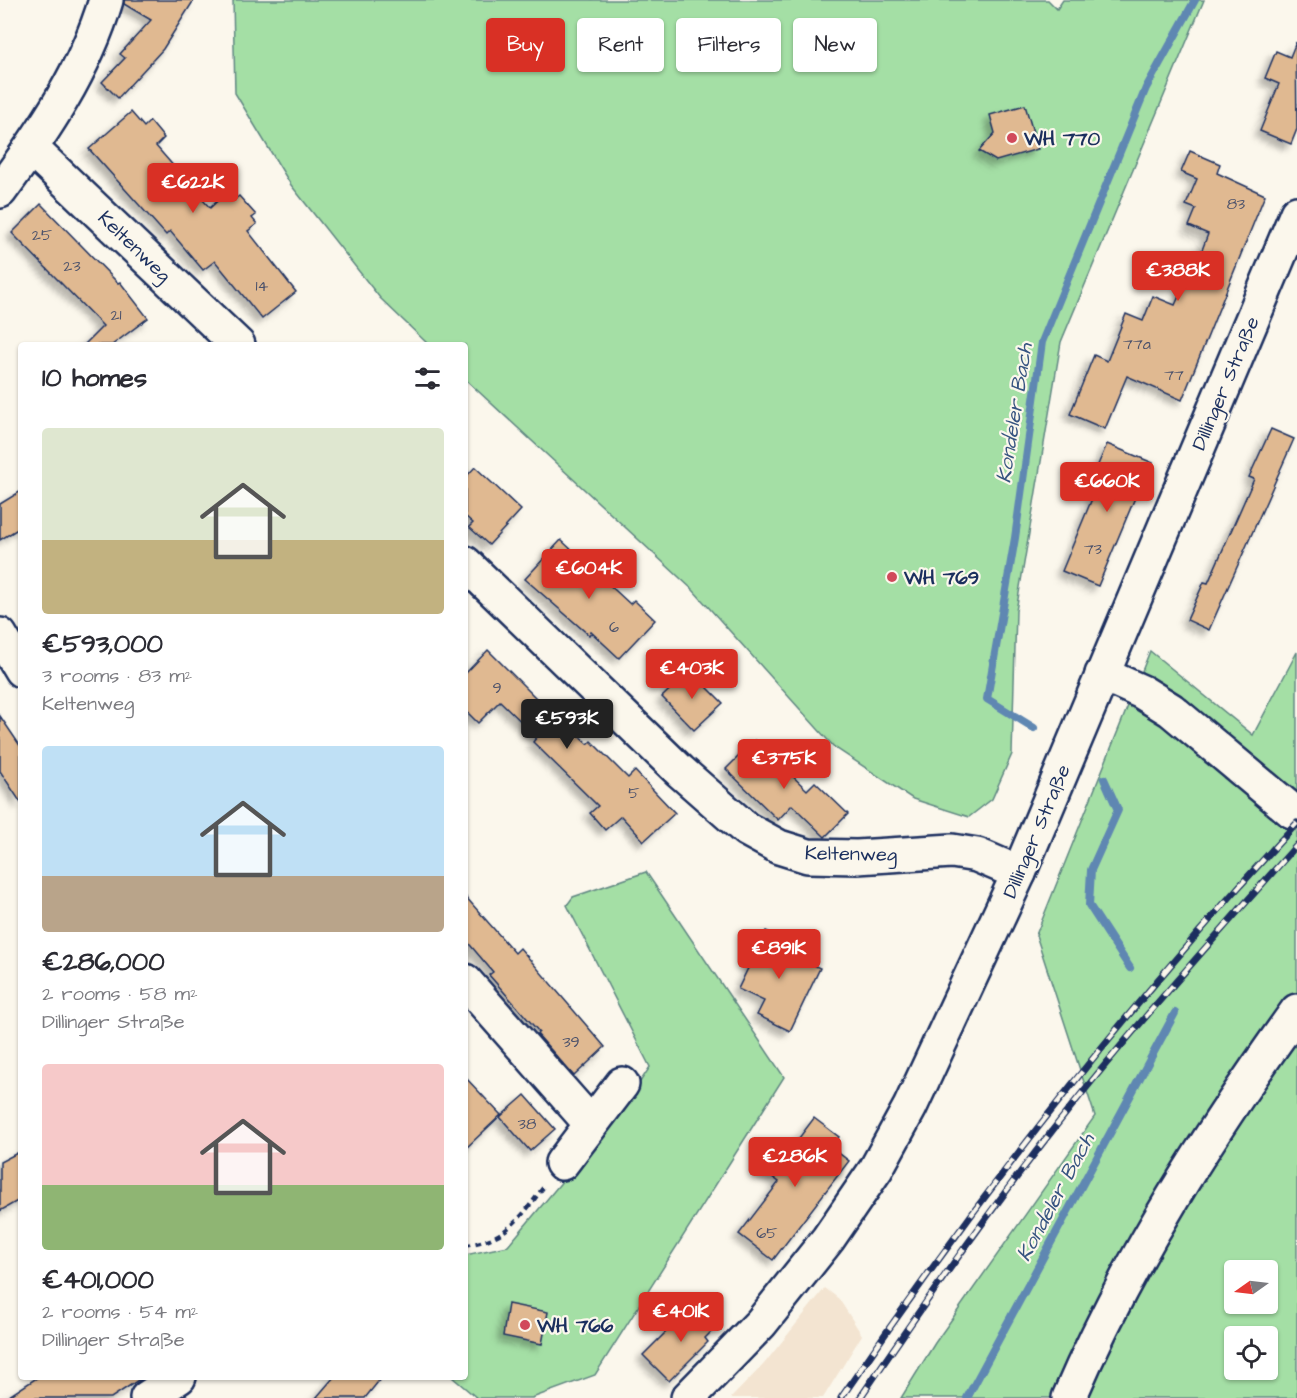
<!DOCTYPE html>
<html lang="en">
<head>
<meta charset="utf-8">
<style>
  :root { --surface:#fff; --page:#f2f2f3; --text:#2b2b33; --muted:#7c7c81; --accent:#d93025 }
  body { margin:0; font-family:"Architects Daughter",sans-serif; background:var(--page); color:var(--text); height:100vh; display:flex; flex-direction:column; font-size:22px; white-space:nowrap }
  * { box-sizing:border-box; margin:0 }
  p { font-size:20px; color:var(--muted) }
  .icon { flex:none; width:33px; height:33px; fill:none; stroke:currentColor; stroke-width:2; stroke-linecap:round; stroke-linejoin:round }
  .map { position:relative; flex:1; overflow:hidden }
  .panel { position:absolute; left:18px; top:342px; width:450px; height:1038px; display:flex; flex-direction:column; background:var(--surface); border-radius:6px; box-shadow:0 2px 4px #0004 }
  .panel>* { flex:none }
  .guide { position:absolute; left:486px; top:18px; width:570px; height:54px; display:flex; gap:12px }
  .needle { width:39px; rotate:256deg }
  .tools { position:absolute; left:1224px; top:1260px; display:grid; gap:12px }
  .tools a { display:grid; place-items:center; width:54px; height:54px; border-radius:6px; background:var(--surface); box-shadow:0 2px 4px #0004; font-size:30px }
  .price { position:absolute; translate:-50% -51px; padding:0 14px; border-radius:6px; background:var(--accent); color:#fff; font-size:20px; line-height:39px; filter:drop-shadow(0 2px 3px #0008) }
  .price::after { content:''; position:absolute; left:50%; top:36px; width:18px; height:14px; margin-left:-9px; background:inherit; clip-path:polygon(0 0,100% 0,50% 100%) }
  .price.active { background:#222; color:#fff }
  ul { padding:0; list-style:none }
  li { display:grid; align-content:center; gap:12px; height:318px; padding:0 24px }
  li span { display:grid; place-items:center; height:186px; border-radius:6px; color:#555 }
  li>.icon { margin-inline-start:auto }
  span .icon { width:108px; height:108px; fill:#fffc; stroke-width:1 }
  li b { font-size:26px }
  h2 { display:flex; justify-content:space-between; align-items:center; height:72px; padding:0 24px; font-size:26px }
  .pill { padding:0 21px; border-radius:6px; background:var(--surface); box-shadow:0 2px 4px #0004; font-size:21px; line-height:54px }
  .pill.active { background:var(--accent); color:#fff }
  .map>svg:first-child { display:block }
  .built { fill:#f3e4d1 }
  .green { fill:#a4dfa5; stroke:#608782; stroke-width:1.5; fill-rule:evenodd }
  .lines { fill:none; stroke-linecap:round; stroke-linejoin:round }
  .stream { stroke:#5f87b2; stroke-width:8 }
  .building { fill:#e0b991; stroke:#1b2f5e; stroke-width:1.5; filter:url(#shadow) }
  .minor-casing { stroke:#1b2f5e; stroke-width:38 }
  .major-casing { stroke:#1b2f5e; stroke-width:38 }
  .path { stroke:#1b2f5e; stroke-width:4; stroke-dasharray:6 4.5; stroke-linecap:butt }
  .minor { stroke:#fbf7ec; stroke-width:33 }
  .major { stroke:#fbf7ec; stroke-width:33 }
  .rail-casing { stroke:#1b2f5e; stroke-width:7 }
  .rail { stroke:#fbf7ec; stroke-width:4.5; stroke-dasharray:14; stroke-linecap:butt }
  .poi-dot { fill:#d1495b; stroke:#fbf7ec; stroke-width:2 }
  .labels { text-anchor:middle; stroke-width:4.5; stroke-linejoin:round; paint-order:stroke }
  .number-label { font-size:16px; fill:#4c526b }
  .poi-label { font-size:20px; font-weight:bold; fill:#1b2f5e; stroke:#fbf7ec; text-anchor:start }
  .street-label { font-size:20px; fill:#1b2f5e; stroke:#fbf7ec }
  .water-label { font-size:21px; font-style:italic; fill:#375481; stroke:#fbf7ec }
</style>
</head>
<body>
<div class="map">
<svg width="1297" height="1398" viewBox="0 0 1297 1398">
  <defs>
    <filter id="shadow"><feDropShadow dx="-5.5" dy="5.5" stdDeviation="3" flood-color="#0004"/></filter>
  </defs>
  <rect width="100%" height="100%" fill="#fbf7ec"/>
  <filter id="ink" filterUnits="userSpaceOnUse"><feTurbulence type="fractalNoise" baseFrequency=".0167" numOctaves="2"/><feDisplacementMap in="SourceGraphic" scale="12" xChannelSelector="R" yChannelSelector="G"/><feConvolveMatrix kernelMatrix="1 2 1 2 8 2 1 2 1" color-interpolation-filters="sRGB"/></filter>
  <g filter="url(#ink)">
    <path class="built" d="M825,1288L839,1299L862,1335L823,1398H731L764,1364Z"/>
    <g class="green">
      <path d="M233,0H1048L1057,9L1063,0H1204L1061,342L1016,611L1012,754L992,799L969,817L913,799L834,747L693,590L465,379V345H429L380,298L291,185L235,93Z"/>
      <path d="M1150,651L1253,735L1297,652V1398H901L935,1343L1095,1116L1036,935ZM1234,1270H1268V1304H1234ZM1234,1336H1268V1370H1234Z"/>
      <path d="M646,872L784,1077L595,1375L532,1398H477L452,1377H465V1255L508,1246L620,1112L650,1067L567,905L573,897Z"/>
    </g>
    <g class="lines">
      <g class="stream">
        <path d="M1034,728L987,699L1015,538L1042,342L1146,88L1195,0"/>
        <path d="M1104,779L1118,810L1091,870L1089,905L1130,968"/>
        <path d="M967,1398L1175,1013"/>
      </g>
    </g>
    <g class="building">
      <path d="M124,0H194L163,49L118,98L102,82L125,58L120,54L151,20L124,4Z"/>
      <path d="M1296,42L1297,129L1291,144L1260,131L1279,84L1265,78L1276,51L1290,57Z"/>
      <path d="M1025,105L1038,149L996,161L979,151L995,133L990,115Z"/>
      <path d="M131,112L144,127L150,121L164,138L156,146L210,208L228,191L235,199L239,196L256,215L252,218L257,224L248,231L296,292L262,319L215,261L203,270L170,231L166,235L89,149Z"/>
      <path d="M1190,151L1220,164L1217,173L1265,195L1182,400L1127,376L1105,429L1070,414L1094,355L1107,361L1126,314L1143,321L1153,296L1175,305L1185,283L1189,285L1208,234L1189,226L1196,209L1186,205L1197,179L1181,172Z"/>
      <path d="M41,204L118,283L120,282L148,318L112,345H84L103,326L12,233Z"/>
      <path d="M1271,429L1294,439L1209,630L1187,620L1204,582L1208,583L1254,479L1249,477Z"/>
      <path d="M1107,444L1153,463L1140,494L1137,493L1098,586L1062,571L1101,477L1094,474Z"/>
      <path d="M475,467L521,510L489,545L469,527L473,523L465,516V478Z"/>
      <path d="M21,491V527L0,540V504Z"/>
      <path d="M561,540L630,604L634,600L655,620L619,658L591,632L589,635L525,579Z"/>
      <path d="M488,650L556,718L558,716L588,744L591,741L628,778L635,771L675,813L644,841L621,816L605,830L590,813L598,806L533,742L537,737L500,701L478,723L465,710V674Z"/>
      <path d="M690,670L723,703L694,730L662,697Z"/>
      <path d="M0,716L21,747V803L0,771Z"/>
      <path d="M755,740L807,790L815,782L848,814L825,837L792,805L778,820L726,769Z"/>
      <path d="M465,896L515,953L520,948L605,1047L574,1076L537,1034L539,1032L489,975L493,972L465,939Z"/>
      <path d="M766,931L802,949L798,958L820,968L790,1031L757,1015L764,1001L738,989Z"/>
      <path d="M465,1077L501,1115L465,1149Z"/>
      <path d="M525,1095L555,1129L530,1151L500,1117Z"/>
      <path d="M814,1118L839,1137L831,1147L849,1161L773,1260L739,1234L779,1182L760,1168L774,1150L784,1158Z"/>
      <path d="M21,1151V1199L0,1211V1162Z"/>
      <path d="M508,1304L548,1312L542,1344L503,1336Z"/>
      <path d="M700,1307L718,1325L705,1338L708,1342L669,1381L643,1355L682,1316L687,1320Z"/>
      <path d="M38,1377H143L111,1398H6Z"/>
      <path d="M334,1377H382L365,1398H316Z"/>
    </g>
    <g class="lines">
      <defs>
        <g id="minor">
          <path d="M31,148L238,345"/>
          <path d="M0,191C44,131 85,71 106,0"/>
          <path d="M465,563L680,771L746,829L779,847L808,856L857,857L952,851L977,855L1019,873"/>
          <path d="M0,635L21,670"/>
          <path d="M1102,674L1142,692L1171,710L1292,811"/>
          <path d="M465,981L591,1124"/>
          <path d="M562,1163L622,1084"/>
          <path d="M147,1398L179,1377"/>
          <path d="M688,1398L761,1323L828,1239L876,1169L910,1107L1019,873L1297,213"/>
        </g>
        <path id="major" d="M1069,1398C1128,1260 1210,1132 1297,1011"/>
      </defs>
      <use href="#minor" class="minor-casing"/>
      <use href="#major" class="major-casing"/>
      <path class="path" d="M465,1245C507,1240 522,1216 545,1185"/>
      <use href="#minor" class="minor"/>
      <use href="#major" class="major"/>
      <defs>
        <g id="rail">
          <path d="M841,1398C979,1195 1130,1003 1297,823"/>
          <path d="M860,1398C937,1284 1017,1171 1105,1065C1167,990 1232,918 1297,845"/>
        </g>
      </defs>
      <use href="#rail" class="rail-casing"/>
      <use href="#rail" class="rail"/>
    </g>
  </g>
  <g class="poi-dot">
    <circle cx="1012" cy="138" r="6"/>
    <circle cx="892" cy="577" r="6"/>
    <circle cx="525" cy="1325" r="6"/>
  </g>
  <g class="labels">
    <g class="number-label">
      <text x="1236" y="209">83</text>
      <text x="42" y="240">25</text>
      <text x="72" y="271">23</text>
      <text x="262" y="291">14</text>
      <text x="116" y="320">21</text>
      <text x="1137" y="349">77a</text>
      <text x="1174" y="380">77</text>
      <text x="1093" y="554">73</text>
      <text x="614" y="632">6</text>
      <text x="497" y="693">9</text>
      <text x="634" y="798">5</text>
      <text x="571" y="1047">39</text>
      <text x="527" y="1129">38</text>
      <text x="767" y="1238">65</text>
    </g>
    <g class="poi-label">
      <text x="1024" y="145">WH 770</text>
      <text x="904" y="584">WH 769</text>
      <text x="537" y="1332">WH 766</text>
    </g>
    <g class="street-label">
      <text transform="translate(135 246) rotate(44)" y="7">Keltenweg</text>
      <text transform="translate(1225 383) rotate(-67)" y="7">Dillinger Straße</text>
      <text transform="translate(1036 831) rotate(-67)" y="7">Dillinger Straße</text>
      <text transform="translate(851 853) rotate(1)" y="7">Keltenweg</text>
    </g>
    <g class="water-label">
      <text transform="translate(1014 413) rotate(-81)" y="7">Kondeler Bach</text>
      <text transform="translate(1055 1197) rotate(-62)" y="7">Kondeler Bach</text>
    </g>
  </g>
</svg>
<div class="tools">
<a><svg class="needle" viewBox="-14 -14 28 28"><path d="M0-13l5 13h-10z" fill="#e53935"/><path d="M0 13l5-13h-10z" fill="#7c7c81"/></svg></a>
<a><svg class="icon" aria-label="locate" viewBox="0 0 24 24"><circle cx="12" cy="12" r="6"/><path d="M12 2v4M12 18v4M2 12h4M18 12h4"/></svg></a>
</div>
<b class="price" style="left:193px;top:214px">€622K</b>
<b class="price" style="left:1178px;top:302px">€388K</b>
<b class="price" style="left:1107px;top:513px">€660K</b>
<b class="price" style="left:589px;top:600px">€604K</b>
<b class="price" style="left:692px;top:700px">€403K</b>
<b class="price active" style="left:567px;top:750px">€593K</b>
<b class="price" style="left:784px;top:790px">€375K</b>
<b class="price" style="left:779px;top:980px">€891K</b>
<b class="price" style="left:795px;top:1188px">€286K</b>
<b class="price" style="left:681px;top:1343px">€401K</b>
<div class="guide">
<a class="pill active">Buy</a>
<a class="pill">Rent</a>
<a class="pill">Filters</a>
<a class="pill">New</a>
</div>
<section class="panel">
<h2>10 homes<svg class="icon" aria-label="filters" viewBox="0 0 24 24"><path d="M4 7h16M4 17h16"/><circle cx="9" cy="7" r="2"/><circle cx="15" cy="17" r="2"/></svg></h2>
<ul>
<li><span style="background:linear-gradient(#dfe7d0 60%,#c2b280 0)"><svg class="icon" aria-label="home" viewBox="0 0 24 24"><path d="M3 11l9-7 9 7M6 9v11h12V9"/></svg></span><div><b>€593,000</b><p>3 rooms · 83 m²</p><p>Keltenweg</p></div></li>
<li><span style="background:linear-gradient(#bfe0f5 70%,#b9a48a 0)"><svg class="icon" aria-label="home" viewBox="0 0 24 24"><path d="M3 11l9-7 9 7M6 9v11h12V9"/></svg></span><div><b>€286,000</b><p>2 rooms · 58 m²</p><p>Dillinger Straße</p></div></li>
<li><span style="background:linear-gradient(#f6c9c9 65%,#8fb573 0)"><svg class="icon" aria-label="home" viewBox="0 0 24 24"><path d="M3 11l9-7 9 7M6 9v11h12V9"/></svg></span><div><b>€401,000</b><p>2 rooms · 54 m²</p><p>Dillinger Straße</p></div></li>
</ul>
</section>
</div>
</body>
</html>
